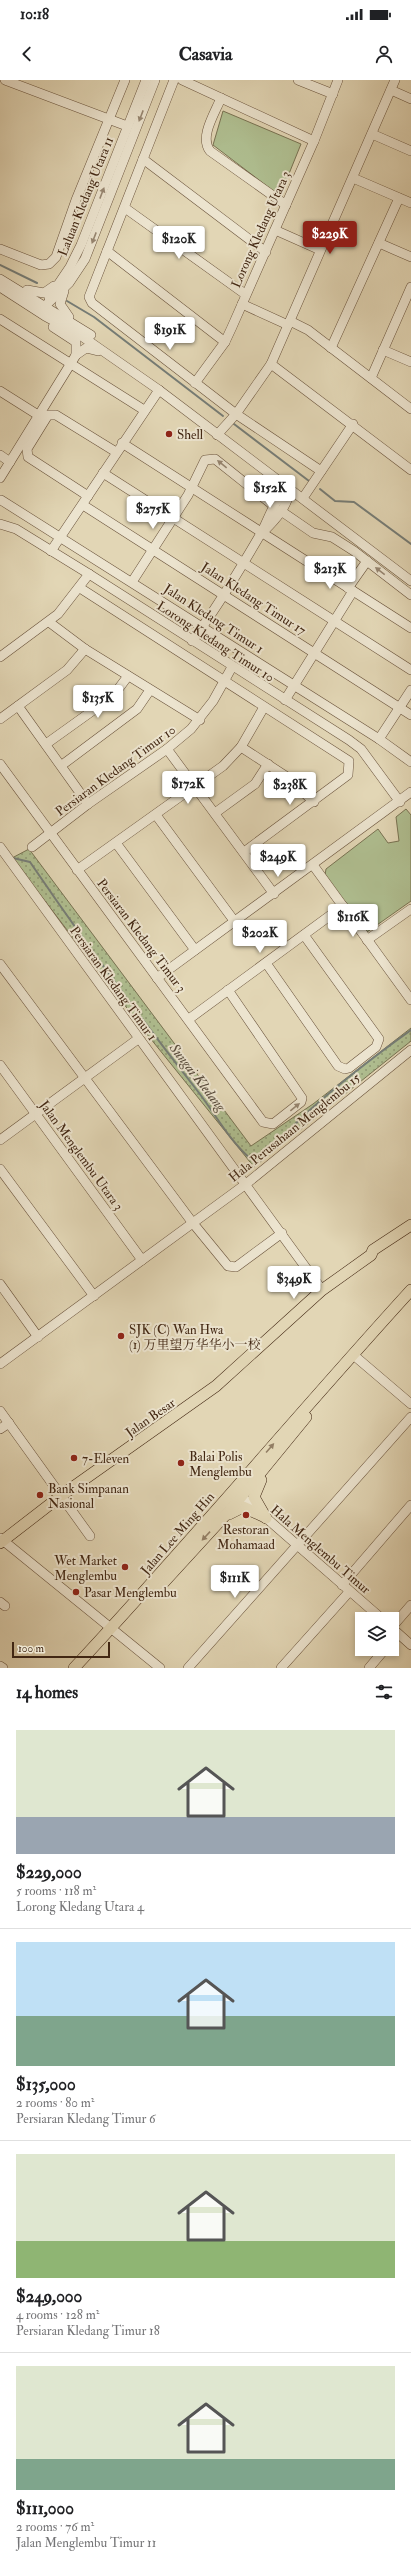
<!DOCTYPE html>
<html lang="en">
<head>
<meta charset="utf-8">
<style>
  :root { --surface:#fff; --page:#f2f2f2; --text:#202124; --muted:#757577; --line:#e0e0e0; --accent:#8f2418 }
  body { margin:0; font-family:"IM FELL Double Pica","Noto Serif SC",serif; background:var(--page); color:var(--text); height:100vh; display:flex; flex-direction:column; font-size:15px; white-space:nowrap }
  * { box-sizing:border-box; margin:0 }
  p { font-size:13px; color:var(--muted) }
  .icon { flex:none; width:22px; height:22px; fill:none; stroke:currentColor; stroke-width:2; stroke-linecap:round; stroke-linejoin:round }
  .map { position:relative; height:1588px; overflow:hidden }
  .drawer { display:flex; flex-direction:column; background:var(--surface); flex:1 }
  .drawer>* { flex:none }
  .fabs { position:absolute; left:355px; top:1532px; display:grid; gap:8px }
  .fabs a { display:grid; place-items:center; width:44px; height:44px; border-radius:0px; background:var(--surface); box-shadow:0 2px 6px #0003; font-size:20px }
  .scale { position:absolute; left:12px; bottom:10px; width:98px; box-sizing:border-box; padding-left:4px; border:2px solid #422713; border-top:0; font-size:11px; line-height:14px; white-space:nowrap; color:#422713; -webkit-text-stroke:3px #ece4cf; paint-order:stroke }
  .price { position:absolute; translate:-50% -34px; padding:0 9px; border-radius:4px; background:#fff; color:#222; font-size:13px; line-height:26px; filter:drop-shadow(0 1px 2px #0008) }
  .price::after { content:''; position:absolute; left:50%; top:24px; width:12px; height:9px; margin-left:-6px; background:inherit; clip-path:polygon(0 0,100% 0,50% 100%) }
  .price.selected { background:var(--accent); color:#fff }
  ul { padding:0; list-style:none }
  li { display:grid; align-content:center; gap:8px; height:212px; padding:0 16px }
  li+li { border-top:1px solid var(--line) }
  li span { display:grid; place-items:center; height:124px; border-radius:0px; color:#555 }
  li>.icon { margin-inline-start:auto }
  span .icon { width:72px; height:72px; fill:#fffc; stroke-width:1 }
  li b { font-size:17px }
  h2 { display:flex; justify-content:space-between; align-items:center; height:48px; padding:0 16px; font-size:17px }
  .status { display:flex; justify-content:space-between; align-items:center; height:28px; padding:0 20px; background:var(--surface); direction:ltr }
  .status svg { height:11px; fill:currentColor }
  header { display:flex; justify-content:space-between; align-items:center; height:52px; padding:0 16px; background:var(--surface); font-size:18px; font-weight:700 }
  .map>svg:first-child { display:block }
  .grass { fill:url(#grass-dots); stroke:#787252 }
  .park { fill:#afbe90; stroke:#787252 }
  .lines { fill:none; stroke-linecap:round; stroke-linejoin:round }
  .stream { stroke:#767d77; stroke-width:2 }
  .minor-casing { stroke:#6a533c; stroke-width:10 }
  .major-casing { stroke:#422713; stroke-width:12 }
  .minor { stroke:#ece4cf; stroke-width:9 }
  .major { stroke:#e2d6b5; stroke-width:11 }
  .oneway { fill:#978671 }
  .oneway2 { fill:#927e64 }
  .poi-dot { fill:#8f2418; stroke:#ece4cf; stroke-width:1.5 }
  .labels { text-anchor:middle; stroke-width:4; stroke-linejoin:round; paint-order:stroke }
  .street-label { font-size:13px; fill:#422713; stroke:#ece4cf }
  .poi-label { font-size:13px; fill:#422713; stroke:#ece4cf; text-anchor:start }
  .water-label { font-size:14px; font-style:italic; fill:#584b3c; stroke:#ece4cf }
</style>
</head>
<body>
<div class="status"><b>10:18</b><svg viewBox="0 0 49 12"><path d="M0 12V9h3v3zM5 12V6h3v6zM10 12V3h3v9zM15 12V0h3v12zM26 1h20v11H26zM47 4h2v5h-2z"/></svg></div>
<header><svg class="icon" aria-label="back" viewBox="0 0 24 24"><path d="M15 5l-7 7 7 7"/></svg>Casavia<svg class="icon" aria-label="person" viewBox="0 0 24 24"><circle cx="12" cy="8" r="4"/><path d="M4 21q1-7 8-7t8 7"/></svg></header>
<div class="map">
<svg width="411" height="1588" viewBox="0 0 411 1588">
  <defs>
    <pattern id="grass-dots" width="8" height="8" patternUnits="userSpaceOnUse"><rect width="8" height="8" fill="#afbe90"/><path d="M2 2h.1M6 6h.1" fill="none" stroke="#909a74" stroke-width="1.8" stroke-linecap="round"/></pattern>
  </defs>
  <rect width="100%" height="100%" fill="#e2d6b5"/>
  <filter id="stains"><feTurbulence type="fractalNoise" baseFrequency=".005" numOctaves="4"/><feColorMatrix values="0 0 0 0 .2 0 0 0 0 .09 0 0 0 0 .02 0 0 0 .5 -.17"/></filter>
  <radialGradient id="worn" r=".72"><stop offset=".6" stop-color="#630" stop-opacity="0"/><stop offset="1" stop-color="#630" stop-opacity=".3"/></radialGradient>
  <path class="grass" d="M29,769L251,1066L313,1024L411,948V961L254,1087L146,953L12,778Z"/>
  <g class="park">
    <path d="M223,31L301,64L280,116L213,65Z"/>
    <path d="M406,729L411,735V821L367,852L325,795L326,789L378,749L388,763L399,761L396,737Z"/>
  </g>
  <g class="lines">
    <g class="stream">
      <path d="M0,185L37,203"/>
      <path d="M67,221L94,237L223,336"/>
      <path d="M234,344L309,401"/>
      <path d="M320,409L335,421L354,422L411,464"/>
      <path d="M13,778L30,782C83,860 138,935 196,1009C215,1033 229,1061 252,1080C274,1067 291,1047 310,1030C342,1001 376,975 411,950"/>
    </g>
    <defs>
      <g id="minor">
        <path d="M5,0L127,46"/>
        <path d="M174,0L89,217L92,223L236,334L321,391"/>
        <path d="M182,0L314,61"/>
        <path d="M298,0L333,14"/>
        <path d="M391,10L411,19"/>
        <path d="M221,18C215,33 199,57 210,71L286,125"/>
        <path d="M372,54L411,71"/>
        <path d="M143,79L266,172"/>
        <path d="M353,98L411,123"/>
        <path d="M125,128L245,214"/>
        <path d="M275,150L320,170"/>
        <path d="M379,163L411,177"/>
        <path d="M0,169L41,185L49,184L56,177L76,120L125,0"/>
        <path d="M107,171L225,262"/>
        <path d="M0,199L91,255"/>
        <path d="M0,207L45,236L80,255L159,310L411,501"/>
        <path d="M27,210L44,213L54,206"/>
        <path d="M64,211L60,224L69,237"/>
        <path d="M49,218L70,187L81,165L146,0"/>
        <path d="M242,224L288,245"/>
        <path d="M46,225L69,203L85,179L155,0"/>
        <path d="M0,239L144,330"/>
        <path d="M290,241L308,250L411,329"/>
        <path d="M53,247L76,262V275"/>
        <path d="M331,268L399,118"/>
        <path d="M383,270L411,282"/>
        <path d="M271,284L411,390"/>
        <path d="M371,298L411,207"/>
        <path d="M195,303L225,262L232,247L314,61L338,0"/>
        <path d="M0,311L38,335"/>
        <path d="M217,355L236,334L271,284L395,0"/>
        <path d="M122,363L411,548"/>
        <path d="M0,375L10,382"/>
        <path d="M103,393L411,590"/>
        <path d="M0,398L76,275L86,268L98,271"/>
        <path d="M88,416L28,377L27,369L48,335H56L116,372"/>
        <path d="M303,418L353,344"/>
        <path d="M1,420L379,659L411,682"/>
        <path d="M83,425L411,635"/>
        <path d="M281,431L313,453L332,457L354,471L411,515"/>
        <path d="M0,444L16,449L89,494L349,660L361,669L400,722"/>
        <path d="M264,451C276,439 287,427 290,410"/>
        <path d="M51,471L159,310"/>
        <path d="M132,502L188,415L205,380L215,379L274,426"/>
        <path d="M80,508L349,681L348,695L244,772"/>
        <path d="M348,508L367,481"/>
        <path d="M49,542L85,569L200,640"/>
        <path d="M192,561C217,528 239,491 260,455C270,438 272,420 290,410"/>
        <path d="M0,577L58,534L89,494"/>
        <path d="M285,620L353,511"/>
        <path d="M18,626L88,724"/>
        <path d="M0,639L67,590L85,569"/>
        <path d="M379,659L411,610"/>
        <path d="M46,664L113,616L128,596"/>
        <path d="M241,667L287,697L314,722"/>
        <path d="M167,669L274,814"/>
        <path d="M0,684L263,1042L273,1044L301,1022L302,1018L228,910"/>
        <path d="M62,685L137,629L150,610"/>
        <path d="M215,733L255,704L268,684"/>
        <path d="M156,735L235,842"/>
        <path d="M116,763L195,870"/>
        <path d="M0,767L322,1210"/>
        <path d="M32,767L88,724L167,669L191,649L213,621L232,587"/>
        <path d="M313,785L411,920"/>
        <path d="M77,790L223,686L241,667L264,627"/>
        <path d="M367,860L411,829"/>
        <path d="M266,883L338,986L345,989L349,988L376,967L379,959L304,855"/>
        <path d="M0,884L192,1142L228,1186L236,1187L282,1153"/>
        <path d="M157,898L411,712"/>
        <path d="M189,939L343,826"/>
        <path d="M0,985L142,1180"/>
        <path d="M0,1060L138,959"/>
        <path d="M0,1089L94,1216"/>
        <path d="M0,1204L38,1257"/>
        <path d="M357,1278L411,1324"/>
        <path d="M0,1284L246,1104L411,970"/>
        <path d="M0,1331L90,1456"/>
        <path d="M0,1349L9,1343"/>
        <path d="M241,1416L382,1539"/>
        <path d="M0,1458L160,1588"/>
        <path d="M342,1505L411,1425"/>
        <path d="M0,1522L5,1526"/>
        <path d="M392,1547L411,1525"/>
        <path d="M392,1548L411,1565"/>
        <path d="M0,1586L3,1588"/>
        <path d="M188,1588L411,1337"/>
        <path d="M281,1588L349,1512"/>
        <path d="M369,1588L385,1569"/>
      </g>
      <g id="major">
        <path d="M261,1400L254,1417L266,1438"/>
        <path d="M229,1434L243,1427L265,1437"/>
        <path d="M0,1463L62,1415L216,1306L322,1210L371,1175L373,1170L411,1145"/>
        <path d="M154,1513L230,1430L306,1337"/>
        <path d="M74,1588C189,1465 297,1335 411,1210"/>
      </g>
    </defs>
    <use href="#minor" class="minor-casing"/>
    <use href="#major" class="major-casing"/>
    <use href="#minor" class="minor"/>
    <use href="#major" class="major"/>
  </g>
  <defs><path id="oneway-solid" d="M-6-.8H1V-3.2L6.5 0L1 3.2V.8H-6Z"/></defs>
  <g class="oneway">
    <use href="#oneway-solid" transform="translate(141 36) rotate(111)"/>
    <use href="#oneway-solid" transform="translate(102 113) rotate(-69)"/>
    <use href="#oneway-solid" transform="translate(94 158) rotate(111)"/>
    <use href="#oneway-solid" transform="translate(222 384) rotate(-141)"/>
    <use href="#oneway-solid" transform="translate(380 491) rotate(-142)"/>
    <use href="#oneway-solid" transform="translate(295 1027) rotate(-39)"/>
  </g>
  <g class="oneway2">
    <use href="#oneway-solid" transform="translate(270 1368) rotate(-49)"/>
    <use href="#oneway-solid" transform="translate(206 1456) rotate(133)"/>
  </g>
  <g class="poi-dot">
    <circle cx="169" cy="354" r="4"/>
    <circle cx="121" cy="1256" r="4"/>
    <circle cx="74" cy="1378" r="4"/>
    <circle cx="181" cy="1383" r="4"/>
    <circle cx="40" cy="1415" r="4"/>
    <circle cx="246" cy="1435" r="4"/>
    <circle cx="125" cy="1487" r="4"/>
    <circle cx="76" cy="1512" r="4"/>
  </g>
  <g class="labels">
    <g class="street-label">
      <text transform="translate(85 116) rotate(-68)" y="5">Laluan Kledang Utara 11</text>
      <text transform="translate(260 149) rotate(-66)" y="5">Lorong Kledang Utara 3</text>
      <text transform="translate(254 518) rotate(33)" y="5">Jalan Kledang Timur 17</text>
      <text transform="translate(214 538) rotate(33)" y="5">Jalan Kledang Timur 1</text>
      <text transform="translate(216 561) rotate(33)" y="5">Lorong Kledang Timur 10</text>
      <text transform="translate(115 690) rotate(-36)" y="5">Persiaran Kledang Timur 10</text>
      <text transform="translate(142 855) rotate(53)" y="5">Persiaran Kledang Timur 3</text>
      <text transform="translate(114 903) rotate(54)" y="5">Persiaran Kledang Timur 1</text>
      <text transform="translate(294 1047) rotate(-39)" y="5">Hala Perusahaan Menglembu 15</text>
      <text transform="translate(82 1075) rotate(54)" y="5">Jalan Menglembu Utara 3</text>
      <text transform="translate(150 1337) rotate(-35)" y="5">Jalan Besar</text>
      <text transform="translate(177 1453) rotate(-49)" y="5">Jalan Lee Ming Hin</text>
      <text transform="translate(321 1469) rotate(41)" y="5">Hala Menglembu Timur</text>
    </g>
    <g class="poi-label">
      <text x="177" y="359">Shell</text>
      <text x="129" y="1254">SJK (C) Wan Hwa<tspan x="129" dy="15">(1) 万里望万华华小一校</tspan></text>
      <text x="189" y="1381">Balai Polis<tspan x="189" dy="15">Menglembu</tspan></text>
      <text x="82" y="1383">7-Eleven</text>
      <text x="48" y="1413">Bank Simpanan<tspan x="48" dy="15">Nasional</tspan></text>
      <text x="246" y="1454" text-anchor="middle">Restoran<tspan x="246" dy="15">Mohamaad</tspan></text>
      <text x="117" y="1485" text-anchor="end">Wet Market<tspan x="117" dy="15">Menglembu</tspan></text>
      <text x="84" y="1517">Pasar Menglembu</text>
    </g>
    <g class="water-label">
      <text transform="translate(198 997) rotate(52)" y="5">Sungai Kledang</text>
    </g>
  </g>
  <rect width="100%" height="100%" filter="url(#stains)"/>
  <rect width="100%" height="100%" fill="url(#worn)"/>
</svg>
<div class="fabs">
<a><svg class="icon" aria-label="layers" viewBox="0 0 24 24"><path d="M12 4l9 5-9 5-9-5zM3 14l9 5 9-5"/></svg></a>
</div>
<div class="scale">100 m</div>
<b class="price selected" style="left:330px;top:175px">$229K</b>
<b class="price" style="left:179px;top:180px">$120K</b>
<b class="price" style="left:170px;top:271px">$191K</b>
<b class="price" style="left:270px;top:429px">$152K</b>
<b class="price" style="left:153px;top:450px">$275K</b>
<b class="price" style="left:330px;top:510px">$213K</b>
<b class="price" style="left:98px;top:639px">$135K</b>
<b class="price" style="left:188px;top:725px">$172K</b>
<b class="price" style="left:290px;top:726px">$238K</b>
<b class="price" style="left:278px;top:798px">$249K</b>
<b class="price" style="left:353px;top:858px">$116K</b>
<b class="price" style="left:260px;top:874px">$202K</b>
<b class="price" style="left:294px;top:1220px">$349K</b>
<b class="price" style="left:235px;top:1519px">$111K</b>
</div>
<section class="drawer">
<h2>14 homes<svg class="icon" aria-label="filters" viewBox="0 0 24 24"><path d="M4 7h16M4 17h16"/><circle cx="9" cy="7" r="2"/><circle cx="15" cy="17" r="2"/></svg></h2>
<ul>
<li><span style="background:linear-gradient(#dfe7d0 70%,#9aa5b1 0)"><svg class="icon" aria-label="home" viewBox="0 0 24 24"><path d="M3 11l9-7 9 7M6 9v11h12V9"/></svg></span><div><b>$229,000</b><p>5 rooms · 118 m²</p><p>Lorong Kledang Utara 4</p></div></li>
<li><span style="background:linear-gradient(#bfe0f5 60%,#7fa58c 0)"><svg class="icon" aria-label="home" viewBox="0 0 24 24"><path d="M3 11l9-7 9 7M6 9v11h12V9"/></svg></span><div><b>$135,000</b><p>2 rooms · 80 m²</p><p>Persiaran Kledang Timur 6</p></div></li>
<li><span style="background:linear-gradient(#dfe7d0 70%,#8fb573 0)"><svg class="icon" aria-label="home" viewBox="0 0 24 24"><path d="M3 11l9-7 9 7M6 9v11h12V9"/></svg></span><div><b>$249,000</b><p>4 rooms · 128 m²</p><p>Persiaran Kledang Timur 18</p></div></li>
<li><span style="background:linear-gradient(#dfe7d0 75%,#7fa58c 0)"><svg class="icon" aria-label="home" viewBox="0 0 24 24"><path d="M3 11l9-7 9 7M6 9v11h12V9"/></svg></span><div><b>$111,000</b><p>2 rooms · 76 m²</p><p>Jalan Menglembu Timur 11</p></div></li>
</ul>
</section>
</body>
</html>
